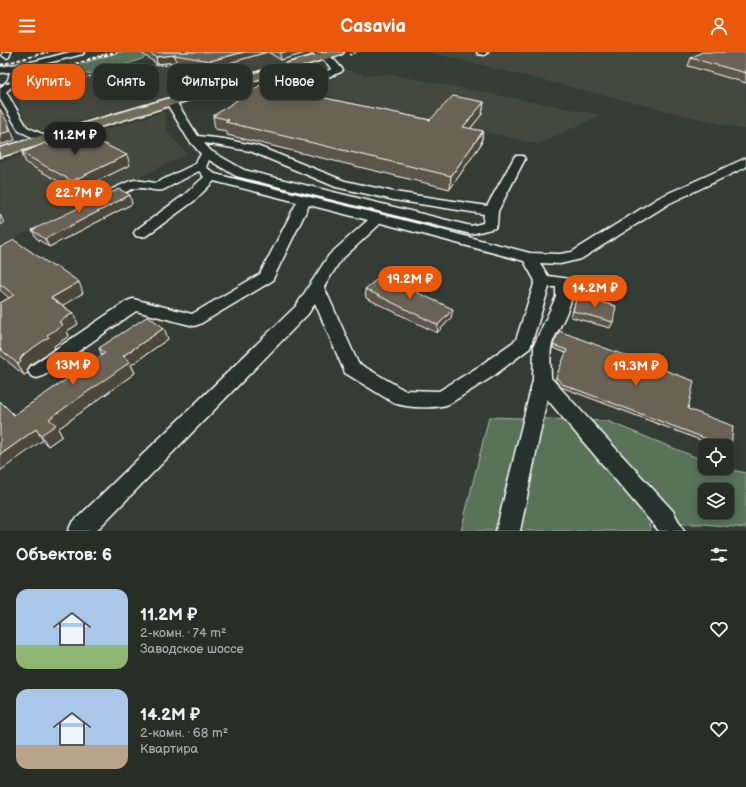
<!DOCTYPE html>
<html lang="ru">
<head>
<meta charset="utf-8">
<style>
  :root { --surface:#272e28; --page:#2f3630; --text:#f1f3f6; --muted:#a4a8a8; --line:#434a45; --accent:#ea580c }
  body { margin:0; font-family:"Balsamiq Sans",sans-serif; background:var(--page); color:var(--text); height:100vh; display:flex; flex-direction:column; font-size:15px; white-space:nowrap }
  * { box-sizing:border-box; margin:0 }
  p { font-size:13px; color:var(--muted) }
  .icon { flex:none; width:22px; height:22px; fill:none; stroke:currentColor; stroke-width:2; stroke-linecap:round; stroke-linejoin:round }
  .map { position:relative; height:479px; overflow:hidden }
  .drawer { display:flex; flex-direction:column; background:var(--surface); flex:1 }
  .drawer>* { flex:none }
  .hud { position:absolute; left:12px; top:12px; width:400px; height:36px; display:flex; gap:8px }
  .fabs { position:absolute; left:698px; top:387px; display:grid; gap:8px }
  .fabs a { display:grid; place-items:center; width:36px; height:36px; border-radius:8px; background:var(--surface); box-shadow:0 2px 10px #0003,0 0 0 1px var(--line); font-size:20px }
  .price { position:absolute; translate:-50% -34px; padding:0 9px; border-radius:14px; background:var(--accent); color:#fff; font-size:13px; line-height:26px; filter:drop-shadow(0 1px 2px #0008) }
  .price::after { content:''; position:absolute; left:50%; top:24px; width:12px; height:9px; margin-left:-6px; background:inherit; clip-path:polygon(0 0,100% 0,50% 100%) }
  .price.on { background:#222; color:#fff }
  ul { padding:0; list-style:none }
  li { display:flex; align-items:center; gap:12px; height:100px; padding:0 16px }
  li span { display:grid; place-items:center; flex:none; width:112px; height:80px; border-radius:12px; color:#555 }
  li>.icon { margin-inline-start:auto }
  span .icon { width:48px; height:48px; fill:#fffc; stroke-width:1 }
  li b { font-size:17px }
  h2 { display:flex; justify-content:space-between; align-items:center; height:48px; padding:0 16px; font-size:17px }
  .tag { padding:0 14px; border-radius:12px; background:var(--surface); box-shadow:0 2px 10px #0003,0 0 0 1px var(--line); font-size:14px; line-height:36px }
  .tag.on { background:var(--accent); color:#fff }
  header { display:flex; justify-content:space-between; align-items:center; height:52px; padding:0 16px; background:var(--accent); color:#fff; font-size:18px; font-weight:600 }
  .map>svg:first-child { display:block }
  .built { fill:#44493e }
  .green { fill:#597359; stroke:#acb9ac; fill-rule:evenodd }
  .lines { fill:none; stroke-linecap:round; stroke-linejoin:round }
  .minor-casing { stroke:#fff; stroke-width:3 }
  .major-casing { stroke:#fff; stroke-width:3 }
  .path { stroke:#fff; stroke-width:1.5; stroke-dasharray:2.5 2; stroke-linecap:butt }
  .minor { fill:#26332d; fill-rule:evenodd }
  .major { fill:#716e59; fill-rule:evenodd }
  .rail { stroke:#fff; stroke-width:2; stroke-dasharray:4 2; stroke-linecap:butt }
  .wall { fill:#5c5648; stroke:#fff }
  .shaded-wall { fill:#4b463b; stroke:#fff }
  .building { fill:#6b6454; stroke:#fff }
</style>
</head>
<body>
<header><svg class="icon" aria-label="menu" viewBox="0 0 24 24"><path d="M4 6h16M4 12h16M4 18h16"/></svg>Casavia<svg class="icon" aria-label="person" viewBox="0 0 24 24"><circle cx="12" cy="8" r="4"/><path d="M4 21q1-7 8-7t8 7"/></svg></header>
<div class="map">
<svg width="746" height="479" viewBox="0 0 746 479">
  <rect width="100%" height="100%" fill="#343d35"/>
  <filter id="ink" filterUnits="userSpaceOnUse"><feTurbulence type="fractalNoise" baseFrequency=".025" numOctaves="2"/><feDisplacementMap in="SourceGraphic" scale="8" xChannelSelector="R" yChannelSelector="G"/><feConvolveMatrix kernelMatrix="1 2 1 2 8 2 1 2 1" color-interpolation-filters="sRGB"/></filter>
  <g filter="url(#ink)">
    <g class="built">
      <path d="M172,0H308L310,1L243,22L212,16L182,13H158L147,8Z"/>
      <path d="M428,0H746V78Z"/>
      <path d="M341,10L338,15L364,23H394L601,63L538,92L271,31Z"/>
      <path d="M171,15L208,22L225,29L41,80L25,72L22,57L15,39L151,16Z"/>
      <path d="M164,60L168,81L187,102L0,193V110Z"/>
    </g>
    <g class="green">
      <path d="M120,0H157C114,21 75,24 29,31L31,27Z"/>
      <path d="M489,365L607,369L705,409V416H723L746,421V476L703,472H649L651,479H461ZM705,438H727V460H705Z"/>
    </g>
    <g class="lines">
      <defs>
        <g id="minor">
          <path d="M3,0H11L9,5L6,6L2,3Z"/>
          <path d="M70,0H84L83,2L20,18L18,29L6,40L27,75L51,86L53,88L51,90H43L19,79L0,47V36L8,28L10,20L0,21V15L36,9Z"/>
          <path d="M310,0C327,0 332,4 343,18L341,20L301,35L259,25L257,23L262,20L300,29L332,17L322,6Z"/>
          <path d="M477,0H488L484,3L478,2Z"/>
          <path d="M171,47L175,48L198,84L224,87L257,94L345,129L394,140L487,154L515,104H523L525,107L498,159L497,173L495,176L471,182L236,124L209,108L206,115L215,122L383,163L530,201L560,202L572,200L660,145L746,106V115L670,151L581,207L560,212L540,211L548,224L570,227C580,244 558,275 552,292C549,301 551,315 551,326L673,459L684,479H659L547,347L520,479H496L533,328L534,293L556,245V235H549L530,296L492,325L449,352C436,357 407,356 394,351L345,321L315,251L308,262L96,479H68L72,471L296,254L329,203L368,168L309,153L272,229L200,272L194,274L136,259L43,324L37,326L31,324L28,319L31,314L127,249L133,247L192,262L260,222L297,150L214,129L194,149L146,184L141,185L136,184L134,181L136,178L184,143L204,125L199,119L163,138C154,140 145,135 137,136C123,138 112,153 97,150L95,147L97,144L130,129L135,128L156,131L195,112L201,102L188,87L166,50ZM204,91L250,99L336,135L394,148L484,162L483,171L471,174L244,118L211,99ZM381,171L524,209L535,229L516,288L478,315L439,339L404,338L358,311L324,235L340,209Z"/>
        </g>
        <path id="major" d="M326,0H344L342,2L0,105V96Z"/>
      </defs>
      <use href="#minor" class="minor-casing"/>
      <use href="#major" class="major-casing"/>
      <g class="path">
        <path d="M349,3L358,0"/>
        <path d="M88,7L114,0"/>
        <path d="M22,36L157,13L199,15L226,22"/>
      </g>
      <use href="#minor" class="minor"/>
      <use href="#major" class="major"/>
      <g class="rail">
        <path d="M0,13L48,0"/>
        <path d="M0,33L117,0"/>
      </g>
    </g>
    <g class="wall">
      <path d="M140,0H267L212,16L176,10L157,12Z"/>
      <path d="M268,0H305V1L281,8Z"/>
      <path d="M746,0V31L688,14L691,6Z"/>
      <path d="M285,31V38L430,68L484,50L482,62L470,77L483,79L481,92L450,137L227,83V79L215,77L213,64Z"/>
      <path d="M48,93L130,113L76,139L26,111L22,101Z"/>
      <path d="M132,152L49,195L36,186L32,178Z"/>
      <path d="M0,195L83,241L62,253L78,272L67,279L69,284L54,294L55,296L30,313L27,318L28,321L24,323L0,303V251L9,246L0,238Z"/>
      <path d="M365,237L451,266L437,281L366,246Z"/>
      <path d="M577,244L613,270L610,276L571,265Z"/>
      <path d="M559,279L688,357L731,396L729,399L727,398V394H716L561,335L555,328L566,301L553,296Z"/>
      <path d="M168,287L131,313L135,321L58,377L62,384L48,394L14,363L102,304L99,296Z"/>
    </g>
    <g class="shaded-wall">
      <path d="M244,0H267L212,16L210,9Z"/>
      <path d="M285,0H305V1L281,8L280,1Z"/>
      <path d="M175,3L176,10L157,12L156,5Z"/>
      <path d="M285,31L286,43L277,36Z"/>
      <path d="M484,50L482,62L461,88L463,75Z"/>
      <path d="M7,73H9L15,88L0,93V82Z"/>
      <path d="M483,79L481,92L450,137L451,124Z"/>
      <path d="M127,103L130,113L76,139L72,129Z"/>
      <path d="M130,143L132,152L49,195L45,187Z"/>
      <path d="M0,162L4,171L0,173Z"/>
      <path d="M79,230L83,241L57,257L51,246Z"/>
      <path d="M453,257L451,266L437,281L438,273Z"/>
      <path d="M73,261L78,272L67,279L69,284L54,294L55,296L30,313L27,318L28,321L24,323L18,312L24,302L47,283L59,270Z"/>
      <path d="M164,276L168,287L131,313L135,321L58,377L62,384L48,394L41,383L49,367L123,304Z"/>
      <path d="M36,377L43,388L0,419V403Z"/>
    </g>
    <g class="building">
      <path d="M148,0H244L210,9L175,3L156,5Z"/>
      <path d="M702,0H746V21L691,6Z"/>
      <path d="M268,28L285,31L277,36L430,68L453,44L484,50L463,75L483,79L451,124L225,70L229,68L213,64Z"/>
      <path d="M0,57L9,73H7L11,79L0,82Z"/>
      <path d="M79,80L127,103L72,129L22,101L45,91L48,93Z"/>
      <path d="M119,137L130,143L45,187L32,178Z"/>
      <path d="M14,188L54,215L56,214L79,230L51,246L73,261L59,270L63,273L47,283L49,285L24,302L20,307L21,310L18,312L0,297V251L14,243L0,232V195H1Z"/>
      <path d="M381,224L453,257L438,273L365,237Z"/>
      <path d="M577,244L616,254L613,270L573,259Z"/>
      <path d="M148,264L164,276L123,304L130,310L49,367L56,373L41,383L36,377L0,403V349L14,363L105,301L99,296Z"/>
      <path d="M559,279L694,329L688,357L733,374L731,396L562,332L556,325L567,298L553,293Z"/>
    </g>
  </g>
</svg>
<div class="fabs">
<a><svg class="icon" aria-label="locate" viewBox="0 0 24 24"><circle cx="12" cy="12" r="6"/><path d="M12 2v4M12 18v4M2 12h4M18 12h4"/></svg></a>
<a><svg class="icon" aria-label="layers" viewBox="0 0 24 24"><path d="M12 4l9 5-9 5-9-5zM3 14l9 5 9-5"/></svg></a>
</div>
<b class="price on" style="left:75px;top:104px">11.2M ₽</b>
<b class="price" style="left:79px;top:162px">22.7M ₽</b>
<b class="price" style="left:410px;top:248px">19.2M ₽</b>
<b class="price" style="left:595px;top:257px">14.2M ₽</b>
<b class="price" style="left:73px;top:334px">13M ₽</b>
<b class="price" style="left:636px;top:335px">19.3M ₽</b>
<div class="hud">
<a class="tag on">Купить</a>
<a class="tag">Снять</a>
<a class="tag">Фильтры</a>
<a class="tag">Новое</a>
</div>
</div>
<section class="drawer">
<h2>Объектов: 6<svg class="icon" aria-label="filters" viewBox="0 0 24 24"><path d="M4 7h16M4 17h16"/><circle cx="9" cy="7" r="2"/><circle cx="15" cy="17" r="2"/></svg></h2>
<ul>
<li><span style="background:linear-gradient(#a9c7e8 70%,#8fb573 0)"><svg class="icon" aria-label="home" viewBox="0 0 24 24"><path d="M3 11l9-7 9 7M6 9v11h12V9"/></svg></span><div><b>11.2M ₽</b><p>2-комн. · 74 m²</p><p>Заводское шоссе</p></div><svg class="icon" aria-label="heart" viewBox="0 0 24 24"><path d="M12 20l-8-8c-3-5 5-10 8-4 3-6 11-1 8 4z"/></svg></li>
<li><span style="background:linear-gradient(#a9c7e8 70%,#b9a48a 0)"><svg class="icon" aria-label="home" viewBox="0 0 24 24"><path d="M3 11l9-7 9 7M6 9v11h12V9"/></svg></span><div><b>14.2M ₽</b><p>2-комн. · 68 m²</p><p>Квартира</p></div><svg class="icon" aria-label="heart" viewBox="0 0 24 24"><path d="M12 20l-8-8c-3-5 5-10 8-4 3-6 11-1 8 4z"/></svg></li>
</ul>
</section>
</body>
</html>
